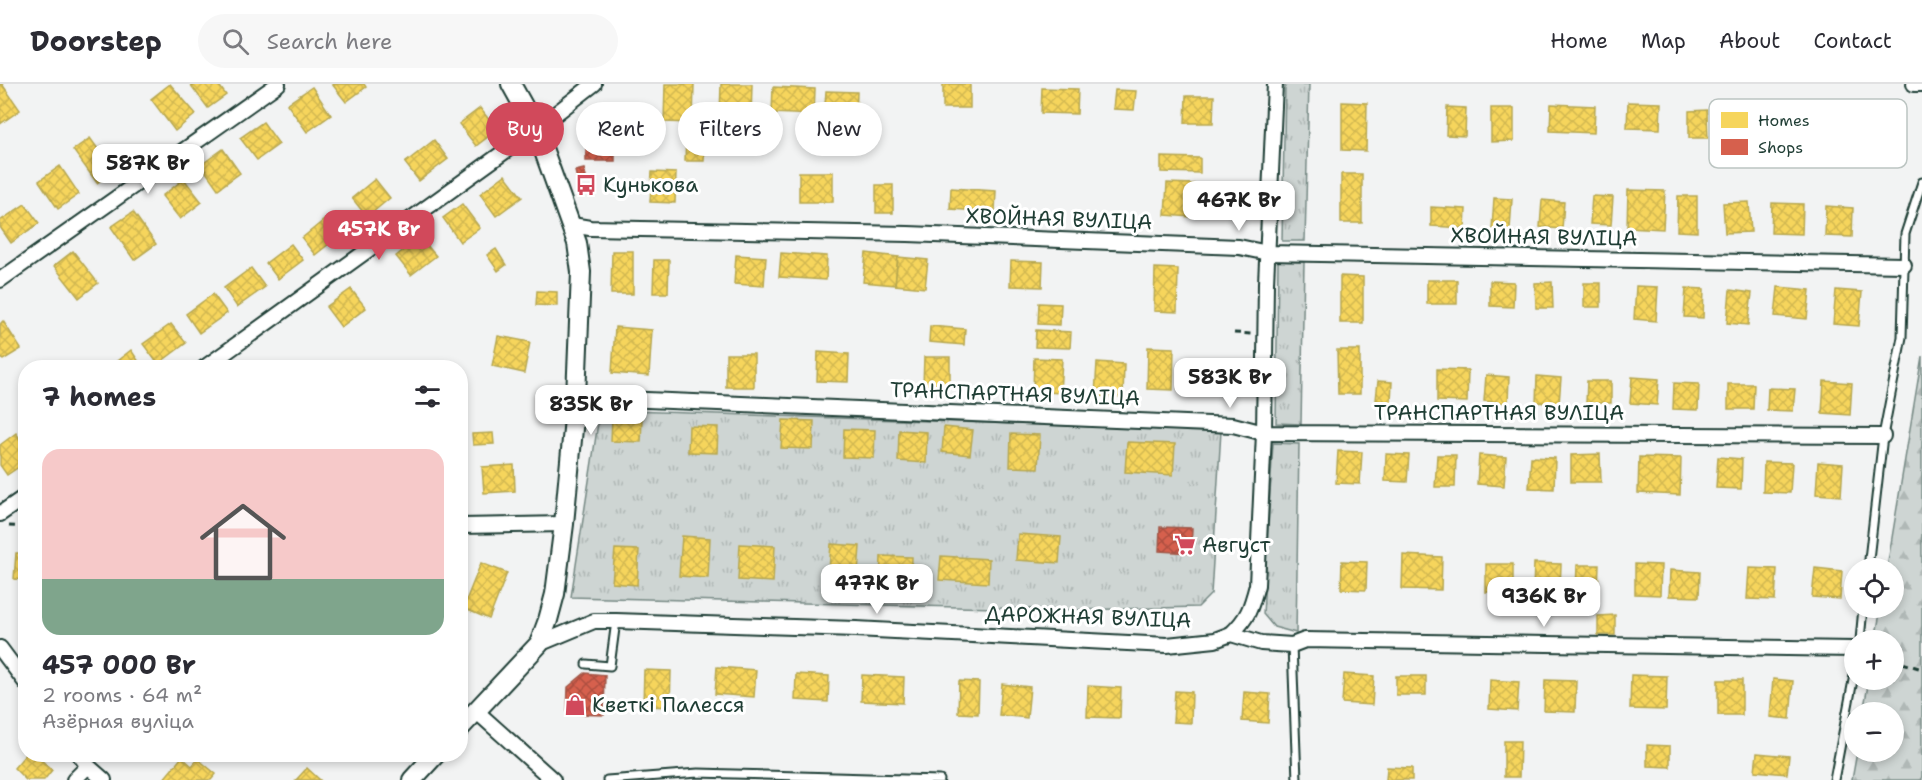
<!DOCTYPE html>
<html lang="en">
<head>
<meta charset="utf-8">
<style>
  :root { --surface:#fff; --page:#f7f7f7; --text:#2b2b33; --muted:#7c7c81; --line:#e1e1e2; --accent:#d1495b }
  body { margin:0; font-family:"Shantell Sans",sans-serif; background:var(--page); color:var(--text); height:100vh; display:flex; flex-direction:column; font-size:22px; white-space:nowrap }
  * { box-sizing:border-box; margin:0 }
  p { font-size:20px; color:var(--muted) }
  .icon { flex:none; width:33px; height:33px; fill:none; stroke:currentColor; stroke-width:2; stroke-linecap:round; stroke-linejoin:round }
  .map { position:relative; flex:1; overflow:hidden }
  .sheet { position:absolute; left:18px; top:276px; width:450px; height:402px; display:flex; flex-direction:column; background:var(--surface); border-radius:24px; box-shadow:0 3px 9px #0003 }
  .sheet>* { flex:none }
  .banner { position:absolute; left:486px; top:18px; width:570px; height:54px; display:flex; gap:12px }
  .fabs { position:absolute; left:1844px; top:474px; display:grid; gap:12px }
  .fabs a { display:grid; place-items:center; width:60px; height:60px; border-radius:50%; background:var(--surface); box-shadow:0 3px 9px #0003; font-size:30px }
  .price { position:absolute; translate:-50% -51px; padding:0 14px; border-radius:12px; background:#fff; color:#222; font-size:20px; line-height:39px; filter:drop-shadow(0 2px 3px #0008) }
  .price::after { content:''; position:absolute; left:50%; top:36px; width:18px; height:14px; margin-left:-9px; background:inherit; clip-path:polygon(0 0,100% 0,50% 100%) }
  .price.selected { background:var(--accent); color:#fff }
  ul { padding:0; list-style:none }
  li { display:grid; align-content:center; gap:12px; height:318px; padding:0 24px }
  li+li { border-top:2px solid var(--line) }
  li span { display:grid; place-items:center; height:186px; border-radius:18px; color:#555 }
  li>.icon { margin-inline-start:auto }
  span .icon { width:108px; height:108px; fill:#fffc; stroke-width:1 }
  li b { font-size:26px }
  h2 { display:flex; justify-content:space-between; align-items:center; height:72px; padding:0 24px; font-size:26px }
  .pill { padding:0 21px; border-radius:27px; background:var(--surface); box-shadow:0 3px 9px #0003; font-size:21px; line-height:54px }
  .pill.selected { background:var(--accent); color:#fff }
  header { display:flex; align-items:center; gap:36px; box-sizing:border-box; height:84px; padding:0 30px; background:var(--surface); border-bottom:2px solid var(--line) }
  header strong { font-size:28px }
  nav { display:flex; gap:33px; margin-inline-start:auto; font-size:21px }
  .search { width:420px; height:54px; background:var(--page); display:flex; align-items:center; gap:15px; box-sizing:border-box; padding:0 21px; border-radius:33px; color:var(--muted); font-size:22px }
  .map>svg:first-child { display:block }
  .grass { fill:url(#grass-tufts); stroke:#768984; stroke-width:1.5 }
  .forest { fill:url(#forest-firs); stroke:#768984; stroke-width:1.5 }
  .homes { fill:url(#homes-cross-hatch); stroke:#b6a750; stroke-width:1.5 }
  .shops { fill:url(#shops-cross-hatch); stroke:#9f5646; stroke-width:1.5 }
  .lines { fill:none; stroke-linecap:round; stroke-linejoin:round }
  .service-casing { stroke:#1f3d34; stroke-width:11 }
  .minor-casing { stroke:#1f3d34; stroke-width:18 }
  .tertiary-casing { stroke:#1f3d34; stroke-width:22 }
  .path { stroke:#1f3d34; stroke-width:3; stroke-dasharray:6 4.5; stroke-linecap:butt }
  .service { stroke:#fff; stroke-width:7 }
  .minor { stroke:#fff; stroke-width:14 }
  .tertiary { stroke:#fff; stroke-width:18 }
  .labels { text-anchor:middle; stroke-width:6; stroke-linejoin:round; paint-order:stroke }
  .poi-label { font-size:21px; fill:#1f3d34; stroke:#fff; text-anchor:start }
  .street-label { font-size:21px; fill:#1f3d34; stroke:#fff }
  .key { fill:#fff; stroke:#bcc5c2; stroke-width:1.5 }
  .key-label { font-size:16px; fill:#1f3d34 }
</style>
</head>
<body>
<header>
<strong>Doorstep</strong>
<div class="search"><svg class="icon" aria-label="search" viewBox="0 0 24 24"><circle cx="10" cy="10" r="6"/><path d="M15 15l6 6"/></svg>Search here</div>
<nav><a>Home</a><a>Map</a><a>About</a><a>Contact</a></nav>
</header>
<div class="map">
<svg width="1922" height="696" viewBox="0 0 1922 696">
  <defs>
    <pattern id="grass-tufts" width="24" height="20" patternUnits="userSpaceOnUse" patternTransform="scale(1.5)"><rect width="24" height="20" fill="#ced5d3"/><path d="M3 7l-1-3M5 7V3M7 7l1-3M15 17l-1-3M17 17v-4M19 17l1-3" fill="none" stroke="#b0b8b6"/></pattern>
    <pattern id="forest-firs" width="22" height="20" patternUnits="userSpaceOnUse" patternTransform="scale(1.5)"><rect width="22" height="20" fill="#ced5d3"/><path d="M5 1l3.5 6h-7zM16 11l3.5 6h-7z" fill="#b0b8b6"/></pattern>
    <pattern id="homes-cross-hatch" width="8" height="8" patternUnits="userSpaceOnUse" patternTransform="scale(1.5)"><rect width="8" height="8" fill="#f6d55c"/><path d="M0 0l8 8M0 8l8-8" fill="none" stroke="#d2b851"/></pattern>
    <pattern id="shops-cross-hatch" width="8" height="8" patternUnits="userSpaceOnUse" patternTransform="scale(1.5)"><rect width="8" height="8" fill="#d6604d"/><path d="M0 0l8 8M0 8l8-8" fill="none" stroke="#ad5041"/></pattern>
  </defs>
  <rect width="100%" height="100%" fill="#f2f3f3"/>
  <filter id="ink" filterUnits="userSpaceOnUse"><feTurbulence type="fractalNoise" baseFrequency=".0167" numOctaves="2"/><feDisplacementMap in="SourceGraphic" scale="12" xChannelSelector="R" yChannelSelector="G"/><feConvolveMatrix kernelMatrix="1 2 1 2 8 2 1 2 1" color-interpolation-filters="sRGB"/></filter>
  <g filter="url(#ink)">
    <g class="grass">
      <path d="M1287,0H1309L1305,157H1282L1285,2Z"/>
      <path d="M1278,177L1304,178L1301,340L1276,339Z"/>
      <path d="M600,326L1221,347L1211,510L1198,523L1074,526L571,513Z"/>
      <path d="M1273,359L1299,360L1296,549L1274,543L1263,530Z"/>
    </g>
    <path class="forest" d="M1922,272V696H1852L1857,668H1893V628H1863L1869,596H1893V556H1875L1881,524H1893V484H1887Z"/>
    <g class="homes">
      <path d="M0,0H2L20,26L0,40Z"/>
      <path d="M170,0L196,30L175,47L151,15Z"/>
      <path d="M190,0H218L226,11L208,24Z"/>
      <path d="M332,0H364L366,3L346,18Z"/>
      <path d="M665,0H694L693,39L664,38Z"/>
      <path d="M721,0H752L751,34L720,32Z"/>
      <rect x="943" y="0" width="27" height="24"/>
      <path d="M312,3L331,31L307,48L287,20Z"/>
      <path d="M773,3L815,5L814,31L772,29Z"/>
      <path d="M1042,4L1078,5L1077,30L1041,29Z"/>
      <path d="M1115,6L1136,7L1134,26L1113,25Z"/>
      <path d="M826,7L857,8L856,36L824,35Z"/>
      <path d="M1186,12H1214L1213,39H1185Z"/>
      <path d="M1342,18L1367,19L1366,67L1342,66Z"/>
      <path d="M1628,18L1661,19L1660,45L1627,44Z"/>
      <path d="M1551,20L1595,22L1594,49L1550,47Z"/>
      <path d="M1447,23L1466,24L1465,52L1446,51Z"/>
      <path d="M480,24L497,46L476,62L459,40Z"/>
      <path d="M1491,24H1514V57L1491,58Z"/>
      <path d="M1707,26L1708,54H1689V27Z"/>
      <path d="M263,38L279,60L257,76L240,54Z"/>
      <path d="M759,47L760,68H743L742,48Z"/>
      <path d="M686,53L705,54L704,77H685Z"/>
      <path d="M90,54L114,87L97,99L73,66Z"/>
      <path d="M434,56L448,75L419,97L405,79Z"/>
      <path d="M223,65L240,89L218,105L201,81Z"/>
      <path d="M1161,73L1200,74V89L1161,88Z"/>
      <path d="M60,82L79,110L58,125L39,97Z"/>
      <path d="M652,88L676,89L675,119L650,118Z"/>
      <rect x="799" y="88" width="34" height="30"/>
      <rect x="1341" y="90" width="21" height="49"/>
      <path d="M505,91L522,113L496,132L480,110Z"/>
      <path d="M184,95L202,118L180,135L162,112Z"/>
      <path d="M375,95L390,114L367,133L352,114Z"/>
      <path d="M1167,99L1194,100L1192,133L1165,131Z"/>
      <rect x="876" y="101" width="17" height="28"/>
      <path d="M951,104L996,107L995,128L950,125Z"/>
      <path d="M1628,106L1665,107L1663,145L1627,143Z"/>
      <path d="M1592,112L1613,113L1611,141L1590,140Z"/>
      <path d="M1678,112H1697V148L1677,147Z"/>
      <path d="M1494,114L1512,115L1510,146L1492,145Z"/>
      <path d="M1542,116L1564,118L1562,145L1540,143Z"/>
      <path d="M1749,118L1751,148L1725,149L1723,119Z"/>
      <path d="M1772,119L1803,120L1802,150L1771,149Z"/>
      <path d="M25,120L39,139L11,159L0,143V137Z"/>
      <path d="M462,120L480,144L460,158L443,134Z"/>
      <path d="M1826,122L1853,124L1852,153L1825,152Z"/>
      <path d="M1431,123L1466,125L1465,144L1431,142Z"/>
      <path d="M133,128L156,160L134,176L111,143Z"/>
      <path d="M329,132L343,149L315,171L302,154Z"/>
      <path d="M420,153L436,172L411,191L396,172Z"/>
      <path d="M291,160L303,176L278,195L266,179Z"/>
      <path d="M496,165L506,181L498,187L487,171Z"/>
      <path d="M73,167L98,199L79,214L54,182Z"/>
      <path d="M612,167H633V210H611Z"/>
      <path d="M781,169L827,172L826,196L779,193Z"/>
      <path d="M866,169L898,173L895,201L863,198Z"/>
      <path d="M736,171L766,173L764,202L734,200Z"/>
      <path d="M898,173L928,176L925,204L895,201Z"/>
      <path d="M654,176H669L668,209H653Z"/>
      <path d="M1011,177L1043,178L1042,203L1010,202Z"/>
      <path d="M251,184L265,203L237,223L224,204Z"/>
      <path d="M1155,184L1178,185L1177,228L1154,227Z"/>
      <path d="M1340,192L1363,193V239H1340Z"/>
      <rect x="1427" y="196" width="30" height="24"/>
      <path d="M1490,197L1514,198L1513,223L1490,222Z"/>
      <path d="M1552,198L1553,224H1536L1535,199Z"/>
      <rect x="1584" y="199" width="17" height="24"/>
      <path d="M1636,202L1658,203L1656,237L1634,235Z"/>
      <path d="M1778,203L1810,206L1807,235L1775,232Z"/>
      <path d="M1686,204L1704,205L1703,234L1684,233Z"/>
      <path d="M351,205L366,224L341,243L326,223Z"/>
      <path d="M1730,206L1752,209L1748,241L1727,239Z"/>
      <path d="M1836,206L1862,208L1859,242L1833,240Z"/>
      <path d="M537,207L557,208V222L536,221Z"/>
      <path d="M213,210L227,229L199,249L186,230Z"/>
      <path d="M1039,219L1061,220L1060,241L1038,240Z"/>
      <path d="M3,237L21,265L3,276L0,271V240Z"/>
      <path d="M171,240L186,259L158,280L143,260Z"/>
      <path d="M930,242L965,245L964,261L929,258Z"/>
      <path d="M615,243L652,246L649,292L612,289Z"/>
      <path d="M1036,246L1071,248L1070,264L1035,263Z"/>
      <path d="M498,252L530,258L524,289L492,282Z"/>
      <path d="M1148,263L1174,264L1173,306L1147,305Z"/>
      <path d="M131,266L143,284H108Z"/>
      <path d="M1337,266H1360V310H1338Z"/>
      <path d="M818,268L849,270L848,298L817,297Z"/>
      <rect x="726" y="270" width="28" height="33"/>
      <path d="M924,273H950V302H923Z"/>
      <path d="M1034,274L1062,275L1060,309L1033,307Z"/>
      <path d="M1097,278L1124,280L1123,313L1095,312Z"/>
      <path d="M1437,285L1468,286L1467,318L1437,317Z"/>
      <path d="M1486,291L1509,293L1508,319L1484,317Z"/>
      <path d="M1537,292L1561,294L1559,320L1536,318Z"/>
      <path d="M1632,293L1659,295L1657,321L1630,319Z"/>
      <path d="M1378,297L1392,298L1391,318L1376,316Z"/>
      <path d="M1587,297H1611V319H1586Z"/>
      <path d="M1824,297L1852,299L1850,331L1822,329Z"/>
      <path d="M1674,299L1699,300L1698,326L1673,325Z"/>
      <path d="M1728,300H1754L1753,325H1728Z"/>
      <path d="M1768,304L1795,305L1793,327L1767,326Z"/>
      <path d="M612,334L642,335L641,358L611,357Z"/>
      <path d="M783,336L814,337L813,365L781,364Z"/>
      <path d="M689,342L718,343L717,369L688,368Z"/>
      <path d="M944,343L973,346L970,371L942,368Z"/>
      <path d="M844,345L875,346L874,374L843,373Z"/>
      <path d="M899,346L927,348L926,379L898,377Z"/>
      <path d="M16,349L26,363V378L7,391L0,381V361Z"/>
      <path d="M493,349L494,360L473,361L472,350Z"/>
      <path d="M1011,350L1040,351L1038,384L1010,383Z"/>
      <path d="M1127,358L1175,360L1173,391L1125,388Z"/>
      <path d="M1338,367L1362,368L1360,400L1336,399Z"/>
      <path d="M1386,370L1409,371L1407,398L1385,397Z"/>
      <path d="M1600,370L1601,398H1571V371Z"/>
      <path d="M1437,371H1456L1455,403H1435Z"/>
      <path d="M1479,371L1506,373L1504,402L1477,400Z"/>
      <path d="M1531,373L1555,374L1554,405L1529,404Z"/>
      <path d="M1639,373L1681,374L1680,411L1638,409Z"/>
      <path d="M1718,373L1742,375L1741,405L1716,404Z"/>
      <path d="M1764,378L1792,379L1790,409L1763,408Z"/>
      <path d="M1818,378L1843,380L1841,412L1816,410Z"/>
      <path d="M514,381L515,407L484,409L482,383Z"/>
      <path d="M1018,450L1061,453L1059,479L1016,476Z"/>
      <path d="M682,452L710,454L708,494L679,492Z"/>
      <path d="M740,460L775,462L773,498L738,496Z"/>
      <path d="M831,460L860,462L857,502L828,500Z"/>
      <path d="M615,465L639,466L637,501L612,499Z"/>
      <path d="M16,469H26V496L14,495Z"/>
      <path d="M1403,471L1442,473L1441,506L1402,505Z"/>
      <path d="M881,472L912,473L911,501L880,500Z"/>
      <path d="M941,472L989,475L988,499L939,496Z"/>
      <path d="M1342,477L1367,478L1366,506L1341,505Z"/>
      <path d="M481,479L507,489L489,535L463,524Z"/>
      <path d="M1534,479L1561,480L1560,506L1533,505Z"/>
      <rect x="1486" y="480" width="27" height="28"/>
      <path d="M1635,480L1661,481L1660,511L1635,510Z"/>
      <path d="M1577,481H1599L1598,509L1576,508Z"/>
      <path d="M1749,484L1777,485L1775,516L1747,515Z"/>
      <path d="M1815,484L1842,487L1840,515L1812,513Z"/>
      <path d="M1670,486L1700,488L1699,513L1669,512Z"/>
      <path d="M1615,531V551H1598V532Z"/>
      <path d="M717,583L756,586L754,613L715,610Z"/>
      <path d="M644,586L671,587L670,623L643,622Z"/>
      <path d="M796,590L829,592L828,618L795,616Z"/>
      <path d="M1344,590L1374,592L1372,621L1342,619Z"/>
      <path d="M862,591L904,593L903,619L861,617Z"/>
      <path d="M1631,591L1667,592L1666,626L1630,625Z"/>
      <rect x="1396" y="592" width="30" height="19"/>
      <path d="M1773,595L1793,597L1790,635L1770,633Z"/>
      <path d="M1490,596L1519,598L1517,627L1489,625Z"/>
      <path d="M1545,596L1576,597L1575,628L1544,627Z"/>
      <rect x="1718" y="596" width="24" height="35"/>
      <path d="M959,597L979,598L978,630L958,629Z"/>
      <path d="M1002,600L1030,603L1027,634L999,631Z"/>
      <path d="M1088,602L1121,604L1120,634L1087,633Z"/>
      <path d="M1175,607L1192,608L1191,639L1173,638Z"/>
      <path d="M1244,608L1270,610L1268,639L1242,637Z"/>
      <path d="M1504,657H1520L1519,693H1504Z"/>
      <path d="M1647,661L1670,662V683L1647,682Z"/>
      <path d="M1757,669L1789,672L1787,690L1755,687Z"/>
      <path d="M26,670H35L52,686L44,696H26L14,684Z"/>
      <path d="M182,673L192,682L198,675L216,690L211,696H163Z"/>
      <path d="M1387,683L1412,684V696H1386Z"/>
      <path d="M307,684L320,696H296Z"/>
    </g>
    <g class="shops">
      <path d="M586,34H607V42H615V77H586Z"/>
      <path d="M584,85L586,93L577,95L575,87Z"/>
      <path d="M1160,443L1192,444L1191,469L1159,467Z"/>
      <path d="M585,589L605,591L604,631L567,630L568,603Z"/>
    </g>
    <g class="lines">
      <defs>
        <g id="service">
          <path d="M1868,484L1883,352L1902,253L1905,150L1922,98"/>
          <path d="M1860,556L1863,524"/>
          <path d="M1292,561L1297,696"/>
          <path d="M586,580L610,582L616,537"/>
          <path d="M607,696L698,689L940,696"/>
          <path d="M1834,696L1854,591"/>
        </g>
        <g id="minor">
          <path d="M1914,0H1922"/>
          <path d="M572,141L590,144L908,150L1239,163L1268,169L1904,181"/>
          <path d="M0,196L278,0"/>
          <path d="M204,284L536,45L594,0"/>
          <path d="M576,313L1233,341L1264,349L1883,352"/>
          <path d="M0,430L26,412"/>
          <path d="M460,442L564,440"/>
          <path d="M1231,550C1248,534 1251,524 1257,501L1264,349L1266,199L1275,0"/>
          <path d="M539,560L594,537H616L856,545L1167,561L1215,556L1231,550L1261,559L1292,561L1305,556L1854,565"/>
          <path d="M0,564L26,599"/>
          <path d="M476,627L553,696"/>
          <path d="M79,670L88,682L104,696"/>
          <path d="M74,696L88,682"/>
        </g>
        <g id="tertiary">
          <path d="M460,644L539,560L548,536L555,510L564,440L576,313L581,188L577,159L536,45L511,0"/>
          <path d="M412,696L436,670"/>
        </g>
      </defs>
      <use href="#service" class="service-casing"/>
      <use href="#minor" class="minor-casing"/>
      <use href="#tertiary" class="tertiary-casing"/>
      <g class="path">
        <path d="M1234,249L1252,250"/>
        <path d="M9,442L26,443"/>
        <path d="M1893,576L1922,585"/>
      </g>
      <use href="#service" class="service"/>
      <use href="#minor" class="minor"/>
      <use href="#tertiary" class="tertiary"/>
    </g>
  </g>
  <defs>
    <symbol id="bus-bare" viewBox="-9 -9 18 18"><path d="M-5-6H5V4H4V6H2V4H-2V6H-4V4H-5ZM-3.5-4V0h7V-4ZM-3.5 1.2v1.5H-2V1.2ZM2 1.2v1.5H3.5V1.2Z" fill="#d1495b" stroke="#fff" stroke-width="2.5" paint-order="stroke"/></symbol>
    <symbol id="supermarket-bare" viewBox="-9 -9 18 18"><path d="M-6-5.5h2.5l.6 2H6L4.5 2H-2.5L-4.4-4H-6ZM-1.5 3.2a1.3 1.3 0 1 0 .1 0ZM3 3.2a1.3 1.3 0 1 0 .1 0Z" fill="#d1495b" stroke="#fff" stroke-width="2.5" paint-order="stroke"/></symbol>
    <symbol id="shop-bare" viewBox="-9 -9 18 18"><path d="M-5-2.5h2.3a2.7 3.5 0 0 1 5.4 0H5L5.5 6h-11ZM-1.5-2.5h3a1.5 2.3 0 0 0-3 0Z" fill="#d1495b" stroke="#fff" stroke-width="2.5" paint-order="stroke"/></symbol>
  </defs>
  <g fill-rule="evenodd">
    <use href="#bus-bare" x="571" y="86" width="30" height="30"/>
    <use href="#supermarket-bare" x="1170" y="446" width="30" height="30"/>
    <use href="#shop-bare" x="560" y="606" width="30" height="30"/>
  </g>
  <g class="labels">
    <g class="poi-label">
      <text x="603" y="108">Кунькова</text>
      <text x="1202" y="468">Август</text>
      <text x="592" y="628">Кветкі Палесся</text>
    </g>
    <g class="street-label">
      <text transform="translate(1059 135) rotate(2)" y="7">ХВОЙНАЯ ВУЛІЦА</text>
      <text transform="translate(1544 153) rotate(1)" y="7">ХВОЙНАЯ ВУЛІЦА</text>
      <text transform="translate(1015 310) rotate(2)" y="7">ТРАНСПАРТНАЯ ВУЛІЦА</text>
      <text x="1499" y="336">ТРАНСПАРТНАЯ ВУЛІЦА</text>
      <text transform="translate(1088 533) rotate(2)" y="7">ДАРОЖНАЯ ВУЛІЦА</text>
    </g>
  </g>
  <rect x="1709" y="15" width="198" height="69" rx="9" class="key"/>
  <rect x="1721" y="28" width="27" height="16" fill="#f6d55c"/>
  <rect x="1721" y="55" width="27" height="16" fill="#d6604d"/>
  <g class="key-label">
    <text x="1758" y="42">Homes</text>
    <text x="1758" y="69">Shops</text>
  </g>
</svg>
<div class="fabs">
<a><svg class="icon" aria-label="locate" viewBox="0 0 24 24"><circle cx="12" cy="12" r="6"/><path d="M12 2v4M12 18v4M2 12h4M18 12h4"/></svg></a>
<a>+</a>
<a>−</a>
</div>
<b class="price" style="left:148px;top:111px">587K Br</b>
<b class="price" style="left:1239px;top:148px">467K Br</b>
<b class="price selected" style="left:379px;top:177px">457K Br</b>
<b class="price" style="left:1230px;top:325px">583K Br</b>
<b class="price" style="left:591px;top:352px">835K Br</b>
<b class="price" style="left:877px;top:531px">477K Br</b>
<b class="price" style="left:1544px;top:544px">936K Br</b>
<div class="banner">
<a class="pill selected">Buy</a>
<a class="pill">Rent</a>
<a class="pill">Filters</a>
<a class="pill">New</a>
</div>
<section class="sheet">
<h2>7 homes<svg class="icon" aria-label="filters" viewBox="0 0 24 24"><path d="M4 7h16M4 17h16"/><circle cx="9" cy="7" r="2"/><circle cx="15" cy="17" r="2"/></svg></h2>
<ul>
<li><span style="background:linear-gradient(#f6c9c9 70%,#7fa58c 0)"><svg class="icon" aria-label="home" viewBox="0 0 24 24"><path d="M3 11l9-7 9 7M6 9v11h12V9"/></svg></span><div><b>457 000 Br</b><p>2 rooms · 64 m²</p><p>Азёрная вуліца</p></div></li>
</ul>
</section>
</div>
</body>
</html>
